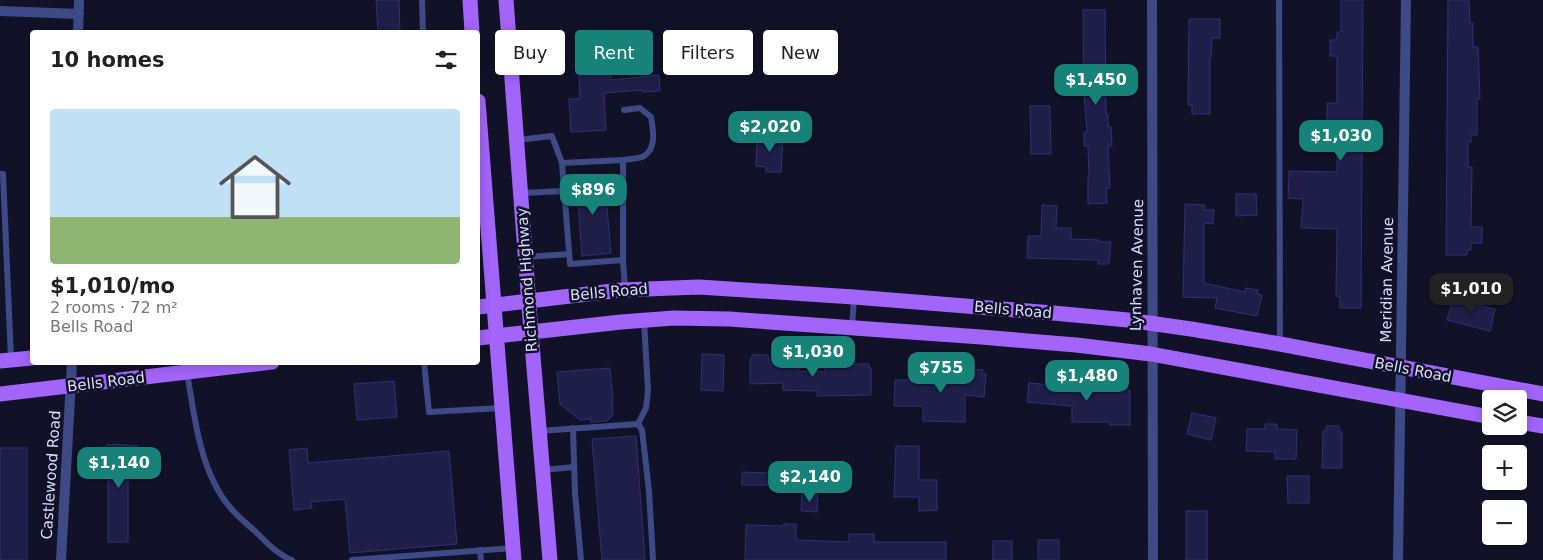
<!DOCTYPE html>
<html lang="en">
<head>
<meta charset="utf-8">
<style>
  :root { --surface:#fff; --page:#f6f6f6; --text:#202124; --muted:#757577; --accent:#178278 }
  body { margin:0; font-family:"DejaVu Sans",sans-serif; background:var(--page); color:var(--text); height:100vh; display:flex; flex-direction:column; font-size:19px; white-space:nowrap }
  * { box-sizing:border-box; margin:0 }
  p { font-size:16px; color:var(--muted) }
  .icon { flex:none; width:28px; height:28px; fill:none; stroke:currentColor; stroke-width:2; stroke-linecap:round; stroke-linejoin:round }
  .map { position:relative; flex:1; overflow:hidden }
  .side { position:absolute; left:30px; top:30px; width:450px; height:335px; display:flex; flex-direction:column; background:var(--surface); border-radius:5px; box-shadow:0 2px 12px #0003 }
  .side>* { flex:none }
  .top-card { position:absolute; left:495px; top:30px; width:475px; height:45px; display:flex; gap:10px }
  .controls { position:absolute; left:1482px; top:390px; display:grid; gap:10px }
  .controls a { display:grid; place-items:center; width:45px; height:45px; border-radius:5px; background:var(--surface); box-shadow:0 2px 12px #0003; font-size:25px }
  .price { position:absolute; translate:-50% -42px; padding:0 11px; border-radius:10px; background:var(--accent); color:#fff; font-size:16px; line-height:32px; filter:drop-shadow(0 1px 2px #0008) }
  .price::after { content:''; position:absolute; left:50%; top:30px; width:15px; height:11px; margin-left:-8px; background:inherit; clip-path:polygon(0 0,100% 0,50% 100%) }
  .price.selected { background:#222; color:#fff }
  ul { padding:0; list-style:none }
  li { display:grid; align-content:center; gap:10px; height:265px; padding:0 20px }
  li span { display:grid; place-items:center; height:155px; border-radius:5px; color:#555 }
  li>.icon { margin-inline-start:auto }
  span .icon { width:90px; height:90px; fill:#fffc; stroke-width:1 }
  li b { font-size:21px }
  h2 { display:flex; justify-content:space-between; align-items:center; height:60px; padding:0 20px; font-size:21px }
  .pill { padding:0 18px; border-radius:5px; background:var(--surface); box-shadow:0 2px 12px #0003; font-size:18px; line-height:45px }
  .pill.selected { background:var(--accent); color:#fff }
  .map>svg:first-child { display:block }
  .building { fill:#1e1e49; stroke:#303174 }
  .lines { fill:none; stroke-linecap:round; stroke-linejoin:round }
  .service { stroke:#3e4a86; stroke-width:6 }
  .minor { stroke:#3e4a86; stroke-width:10 }
  .tertiary { stroke:#3e4a86; stroke-width:10 }
  .primary { stroke:#a364fa; stroke-width:15 }
  .labels { text-anchor:middle; stroke-width:5; stroke-linejoin:round; paint-order:stroke }
  .street-label { font-size:15px; fill:#daddfe; stroke:#111228 }
</style>
</head>
<body>
<div class="map">
<svg width="1543" height="560" viewBox="0 0 1543 560">
  <rect width="100%" height="100%" fill="#111228"/>
  <g class="building">
    <path d="M376,0H399L400,32H378Z"/>
    <path d="M1341,0H1363L1361,308H1340V297L1336,296L1337,229L1301,228L1303,199L1288,198L1289,171L1337,172V127H1327V103H1337V56H1330V40H1337V32H1341Z"/>
    <path d="M1448,0H1469L1470,23H1473V47H1478L1480,99H1477V135H1471V142H1468V167H1472L1471,227H1482V243H1471V250H1467V255H1446Z"/>
    <path d="M1083,10H1105L1106,114H1108V127H1111L1112,146H1108L1110,188H1106L1107,203L1088,204V177H1089L1088,146H1084V132H1087L1084,94Z"/>
    <path d="M1189,19H1220V38H1212L1211,58H1210V114H1192V105H1188Z"/>
    <path d="M596,53H610L611,80L659,75L660,91L642,92V90L604,93L606,130L571,132L569,99H580L579,72L596,71Z"/>
    <path d="M1030,106H1050L1051,154H1031Z"/>
    <path d="M766,135L783,136L781,172H766V167L756,166L757,139H766Z"/>
    <path d="M604,175L611,253L582,256L576,178Z"/>
    <path d="M1236,194H1256L1257,215L1236,216Z"/>
    <path d="M1185,204L1205,205L1204,210H1214L1213,224L1204,223V283L1245,292L1246,288L1258,290L1257,294L1262,295L1257,316L1215,308L1217,298L1183,297Z"/>
    <path d="M1042,205L1057,206L1056,228H1071V239L1099,240V242H1111L1109,264H1098V260L1027,258L1028,236H1041Z"/>
    <path d="M1453,299L1495,309L1490,331L1447,320Z"/>
    <path d="M702,354L724,355L723,391L701,390Z"/>
    <path d="M752,355H768L770,364L799,365V371L825,372V366H851V364H869V368H871V395L817,396V391L783,390V383L750,384V359H752Z"/>
    <path d="M610,368L613,400H612L613,415L607,421L591,422V419L580,420L560,404L557,372Z"/>
    <path d="M967,369L983,370L982,374H986L984,397L965,395V422L923,421V406H894L895,380H930V371L967,372Z"/>
    <path d="M394,381L397,417L357,420L354,384Z"/>
    <path d="M1029,383L1086,388V389H1115V384H1127V390H1130V425H1110V422H1072V406L1027,402Z"/>
    <path d="M1192,413L1216,418L1211,440L1187,434Z"/>
    <path d="M1265,424H1277V429L1297,430L1296,459H1275V452L1246,451L1247,429H1265Z"/>
    <path d="M1326,426H1339V432H1342V468H1322L1323,431H1326Z"/>
    <path d="M636,436L645,560H602L592,439Z"/>
    <path d="M112,444L138,446L137,465H128V542H108V463H105L106,445H112Z"/>
    <path d="M896,446H919V480H937V510L919,511V497H894Z"/>
    <rect x="0" y="448" width="27" height="112"/>
    <path d="M307,448L308,463L449,451L457,544L350,553L345,499L311,502L312,508L294,510L289,450Z"/>
    <path d="M742,472L769,473L768,485H742Z"/>
    <path d="M1287,476H1309V503H1288Z"/>
    <path d="M802,494H818L817,512L801,511Z"/>
    <rect x="1186" y="511" width="21" height="49"/>
    <path d="M784,524H796V540L849,542V534H874V542H946V560H745L746,525L784,526Z"/>
    <rect x="1038" y="540" width="21" height="20"/>
    <rect x="993" y="541" width="19" height="19"/>
  </g>
  <g class="lines">
    <g class="service">
      <path d="M422,0L423,32"/>
      <path d="M1279,0L1280,344"/>
      <path d="M518,140L552,136L562,163L570,264L623,260V160L562,163"/>
      <path d="M623,160C629,159 639,159 644,156C657,148 653,130 651,117L640,108L624,110"/>
      <path d="M0,174H3L11,359"/>
      <path d="M522,193L564,191"/>
      <path d="M526,257L569,254"/>
      <path d="M623,260L625,289"/>
      <path d="M852,327L854,298"/>
      <path d="M424,362L429,412L501,408"/>
      <path d="M187,373C194,412 198,455 218,490C227,507 242,520 256,532C266,542 278,555 292,560"/>
      <path d="M638,424L646,408L648,391L644,320"/>
      <path d="M573,428L575,493L581,560"/>
      <path d="M539,431L638,424L642,430L649,491L653,560"/>
      <path d="M543,470L574,467"/>
      <path d="M480,550L481,560"/>
      <path d="M352,560L513,548"/>
    </g>
    <g class="minor">
      <path d="M1152,0L1153,560"/>
      <path d="M0,11L79,14"/>
      <path d="M1398,560L1406,0"/>
    </g>
    <g class="tertiary">
      <path d="M78,32L79,0"/>
      <path d="M61,560L72,362"/>
    </g>
    <g class="primary">
      <path d="M470,0L472,32"/>
      <path d="M506,0L531,332L550,560"/>
      <path d="M478,101L514,560"/>
      <path d="M478,307L621,290L699,287L854,297L1053,313L1128,320L1191,329L1280,344L1543,394"/>
      <path d="M478,338L621,322L674,318L729,319L981,337L1076,345L1151,354L1491,417"/>
      <path d="M0,361L32,358"/>
      <path d="M0,394L272,362"/>
      <path d="M1519,422L1543,426"/>
    </g>
  </g>
  <g class="labels">
    <g class="street-label">
      <text transform="translate(1137 265) rotate(-89)" y="5">Lynhaven Avenue</text>
      <text transform="translate(527 280) rotate(-94)" y="5">Richmond Highway</text>
      <text transform="translate(1387 280) rotate(-89)" y="5">Meridian Avenue</text>
      <text transform="translate(609 292) rotate(-5)" y="5">Bells Road</text>
      <text transform="translate(1013 310) rotate(5)" y="5">Bells Road</text>
      <text transform="translate(1413 370) rotate(11)" y="5">Bells Road</text>
      <text transform="translate(106 382) rotate(-7)" y="5">Bells Road</text>
      <text transform="translate(51 475) rotate(-86)" y="5">Castlewood Road</text>
    </g>
  </g>
</svg>
<div class="controls">
<a><svg class="icon" aria-label="layers" viewBox="0 0 24 24"><path d="M12 4l9 5-9 5-9-5zM3 14l9 5 9-5"/></svg></a>
<a>+</a>
<a>−</a>
</div>
<b class="price" style="left:1096px;top:106px">$1,450</b>
<b class="price" style="left:770px;top:153px">$2,020</b>
<b class="price" style="left:1341px;top:162px">$1,030</b>
<b class="price" style="left:593px;top:216px">$896</b>
<b class="price selected" style="left:1471px;top:315px">$1,010</b>
<b class="price" style="left:813px;top:378px">$1,030</b>
<b class="price" style="left:941px;top:394px">$755</b>
<b class="price" style="left:1087px;top:402px">$1,480</b>
<b class="price" style="left:119px;top:489px">$1,140</b>
<b class="price" style="left:810px;top:503px">$2,140</b>
<div class="top-card">
<a class="pill">Buy</a>
<a class="pill selected">Rent</a>
<a class="pill">Filters</a>
<a class="pill">New</a>
</div>
<section class="side">
<h2>10 homes<svg class="icon" aria-label="filters" viewBox="0 0 24 24"><path d="M4 7h16M4 17h16"/><circle cx="9" cy="7" r="2"/><circle cx="15" cy="17" r="2"/></svg></h2>
<ul>
<li><span style="background:linear-gradient(#bfe0f5 70%,#8fb573 0)"><svg class="icon" aria-label="home" viewBox="0 0 24 24"><path d="M3 11l9-7 9 7M6 9v11h12V9"/></svg></span><div><b>$1,010/mo</b><p>2 rooms · 72 m²</p><p>Bells Road</p></div></li>
</ul>
</section>
</div>
</body>
</html>
